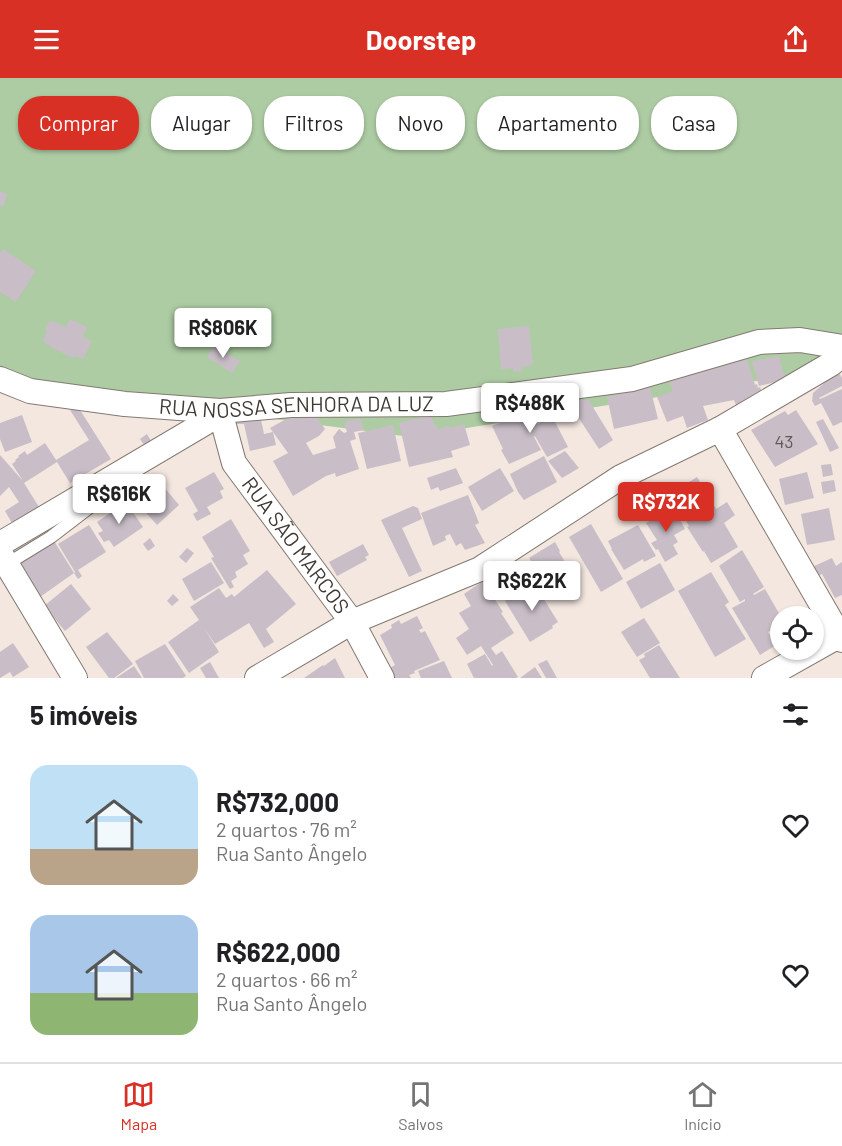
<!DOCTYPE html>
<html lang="pt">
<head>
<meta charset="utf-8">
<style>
  :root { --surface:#fff; --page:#f6f6f6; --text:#202124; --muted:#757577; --line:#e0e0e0; --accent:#d93025 }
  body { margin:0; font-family:Barlow,sans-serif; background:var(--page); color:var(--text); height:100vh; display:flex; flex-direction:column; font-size:22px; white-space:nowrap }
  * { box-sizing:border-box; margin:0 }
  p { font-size:20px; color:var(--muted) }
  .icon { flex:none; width:33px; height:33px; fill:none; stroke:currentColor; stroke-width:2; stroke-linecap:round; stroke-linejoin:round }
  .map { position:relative; height:600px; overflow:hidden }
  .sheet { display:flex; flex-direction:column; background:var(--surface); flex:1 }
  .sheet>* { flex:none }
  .banner { position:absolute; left:18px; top:18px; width:807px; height:54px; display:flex; gap:12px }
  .tools { position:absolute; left:770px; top:528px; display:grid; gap:12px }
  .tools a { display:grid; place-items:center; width:54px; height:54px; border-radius:50%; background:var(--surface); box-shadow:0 2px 4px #0004; font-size:30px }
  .price { position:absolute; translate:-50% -51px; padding:0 14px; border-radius:6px; background:#fff; color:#222; font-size:20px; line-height:39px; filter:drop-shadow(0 2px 3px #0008) }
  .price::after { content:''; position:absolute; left:50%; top:36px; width:18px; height:14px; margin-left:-9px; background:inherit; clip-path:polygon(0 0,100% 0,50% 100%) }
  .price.on { background:var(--accent); color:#fff }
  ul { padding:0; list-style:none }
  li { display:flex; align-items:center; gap:18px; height:150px; padding:0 30px }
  li span { display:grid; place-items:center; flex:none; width:168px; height:120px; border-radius:18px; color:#555 }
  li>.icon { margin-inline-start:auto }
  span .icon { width:72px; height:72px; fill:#fffc; stroke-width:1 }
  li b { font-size:26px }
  h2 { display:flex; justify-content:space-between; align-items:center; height:72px; padding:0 30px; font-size:26px }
  .tag { padding:0 21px; border-radius:24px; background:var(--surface); box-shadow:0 2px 4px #0004; font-size:21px; line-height:54px }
  .tag.on { background:var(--accent); color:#fff }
  header { display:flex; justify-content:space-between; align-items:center; height:78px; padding:0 30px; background:var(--accent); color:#fff; font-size:27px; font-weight:700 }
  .dock { display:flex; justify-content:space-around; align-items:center; height:84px; border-top:2px solid var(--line); background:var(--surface); font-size:16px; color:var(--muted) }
  .dock a { display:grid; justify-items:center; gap:3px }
  .dock .on { color:var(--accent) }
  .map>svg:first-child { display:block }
  .green { fill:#adcca3 }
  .building { fill:#c9bec7 }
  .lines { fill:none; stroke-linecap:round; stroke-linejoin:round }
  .service-casing { stroke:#847972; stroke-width:14 }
  .minor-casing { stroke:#847972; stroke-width:26 }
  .service { stroke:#fff; stroke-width:12 }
  .minor { stroke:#fff; stroke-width:24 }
  .labels { text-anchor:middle; stroke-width:4.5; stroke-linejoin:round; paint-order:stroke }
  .number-label { font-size:18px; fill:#615a5a }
  .street-label { font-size:21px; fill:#3e3935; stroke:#f3e7df }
</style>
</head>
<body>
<header><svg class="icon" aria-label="menu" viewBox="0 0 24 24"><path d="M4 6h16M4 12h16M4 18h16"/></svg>Doorstep<svg class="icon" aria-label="share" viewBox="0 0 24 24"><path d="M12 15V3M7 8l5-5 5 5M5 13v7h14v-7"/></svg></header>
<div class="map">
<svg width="842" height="600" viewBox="0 0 842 600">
  <rect width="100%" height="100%" fill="#f3e7df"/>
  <path class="green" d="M0,0H842V289L411,359L9,306L0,300Z"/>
  <g class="building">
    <path d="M0,113L7,116L4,128L0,127Z"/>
    <path d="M3,171L36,193L16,224L0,214V176Z"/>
    <path d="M70,241L87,249L83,259L92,263L83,281L74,278L73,280L52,270V269L43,264L47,253L45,252L49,244L51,245L52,243L66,249Z"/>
    <path d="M529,248L533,287L521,289L522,293L514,294L513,290L501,291L498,251Z"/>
    <path d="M214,267L240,283L232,295L207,279Z"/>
    <path d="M779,278L785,302L759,308L752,283Z"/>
    <path d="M747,281L755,307L757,306L758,310L760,309L765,322L738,332L734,322L703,328L708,342L687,350L683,338L667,344L657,319L673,313L668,299L720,289Z"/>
    <path d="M838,293L842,300V308L819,320L820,321L842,311V344L833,348L821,325L815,328L812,323L813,315Z"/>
    <path d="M650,309L658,341L614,351L607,319Z"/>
    <path d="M588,321L613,362L599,371L569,325Z"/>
    <path d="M548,323L551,338L536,342L537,346L552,338L568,369L547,379L535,358L534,359L541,372L509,386L501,372L503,371L492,348L523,336L521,333L524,332L523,330Z"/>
    <path d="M70,332H80L111,381L70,405L57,384L24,405L39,429L12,445L5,433L19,424L9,409L0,418V377L23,403L12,386L16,383L15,382L19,379L18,378L25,373L27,377L45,365L56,382L89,362Z"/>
    <path d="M796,332L818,366L775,389L751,352L785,333L788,337Z"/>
    <path d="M313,334L325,351L319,358L306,365L313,377L336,370L333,359L339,351L344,355L347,354L344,346L347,343L360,341L364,352L354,354L356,361L350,363L359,391L336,399L335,395L326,398L293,418L273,383L288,375L273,354L276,367L250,373L244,346H233L232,338L260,337L264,356L273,354L270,350L297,335L302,341Z"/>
    <path d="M22,337L32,364L5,374L0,361V345Z"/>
    <path d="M431,337L434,347L436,346L438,352L444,350L443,349L449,348L450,350L464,346L470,367L451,373L453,379L409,389L399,345Z"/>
    <path d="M823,341L839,370L830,374L816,344Z"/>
    <path d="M393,347L401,383L367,391L358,355Z"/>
    <path d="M147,356L151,363L144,367L140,361Z"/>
    <path d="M565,373L579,390L562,400L548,383Z"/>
    <path d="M544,378L557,404L524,422L518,414L510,396Z"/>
    <path d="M831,386L833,397L823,399L821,387Z"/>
    <path d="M456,390L463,405L440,413L438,409L431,412L427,400Z"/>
    <path d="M500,390L514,413L482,433L468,409Z"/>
    <path d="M214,394L224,411L220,413L223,420L207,429L211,436L197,443L193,436L198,433L185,410Z"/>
    <path d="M807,394L814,420L785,427L779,401Z"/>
    <path d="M153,396L179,427L157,447L133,420L134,418L131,415Z"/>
    <path d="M697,399L716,431L727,424L735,437L724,445L738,469L711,485L704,473L703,474L687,449L689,448L670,416Z"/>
    <path d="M834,402L836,413L823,416L821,404Z"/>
    <path d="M468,417L479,445L475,447L485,465L465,472L461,465L456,468L450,456L445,458L446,462L433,468L421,435Z"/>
    <path d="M126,424L143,449L114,469L109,462L104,464L98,455L103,453L97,444Z"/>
    <path d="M413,428L418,430L422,441L402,450L422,493L409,499L381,442Z"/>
    <path d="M673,429L685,451L674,457L678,464L673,467L678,476L665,484L658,471L656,472L651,465L657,462L646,445Z"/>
    <path d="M829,430L835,462L807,467L801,436Z"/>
    <path d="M231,441L250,473L243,477L248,486L235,494L237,499L231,503L234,509L230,511L211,480L214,479L202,459Z"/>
    <path d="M591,446L623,501L601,514L569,459Z"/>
    <path d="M89,447L106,474L78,492L82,498L78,501L74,495L75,494L58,466Z"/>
    <path d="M638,447L656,478L644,484L643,481L624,492L611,471H612L608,463Z"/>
    <path d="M150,460L155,468L148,473L143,466Z"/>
    <path d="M54,463L74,495L40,519L17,484Z"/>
    <path d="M555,464L560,473L559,474L579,507L555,522L529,480Z"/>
    <path d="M363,466L369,477L365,479L367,482L337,498L329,484Z"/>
    <path d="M187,470L194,475L186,485L179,479Z"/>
    <path d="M742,472L764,509L753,516L754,517L765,511L780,537V547L768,554L776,567L760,577L732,530L745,523V521L740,524L719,488Z"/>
    <path d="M832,480L836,488L842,484V517L835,520L822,496L816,499L812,489Z"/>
    <path d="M211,484L224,505L194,523L182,501Z"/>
    <path d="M660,485L675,512L641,531L626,504Z"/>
    <path d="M267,492L296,526L266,551L274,564L264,570L249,545L215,566L204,550L219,574L189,595L168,564L199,542L190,529L219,510L226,520L232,516L234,519Z"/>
    <path d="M711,494L729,524L725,527L746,561L715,579L678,513Z"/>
    <path d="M483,503L503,534L501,535L514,555L491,570L496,577L502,573L518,599L516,600H474L467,586L485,576L492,588L493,587L481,568L467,577L456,560L469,551L459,535L471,528L464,516Z"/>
    <path d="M534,505L558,544L552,548L553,550L530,564L505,523Z"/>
    <path d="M71,506L91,531L65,553L44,528Z"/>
    <path d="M173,516L179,522L172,528L167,523Z"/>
    <path d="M417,538L423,550L419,552L421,555L425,553L440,582L414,593L415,595L409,597L411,600H395L390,590L395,587L380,557L392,550L391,547L399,542L401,546Z"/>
    <path d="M644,540L660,565L637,579L621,554Z"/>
    <path d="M107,554L133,586L114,600H109L86,569Z"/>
    <path d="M13,565L29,589L13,599L10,594L0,600V574Z"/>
    <path d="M165,566L186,598L183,600H144L135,583Z"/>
    <path d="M659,567L680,600H650L639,582L645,579L644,576Z"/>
    <path d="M335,580L345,600H304L323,587L324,588Z"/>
    <path d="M547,582L557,600H546L538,586Z"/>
    <path d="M444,583L452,600H421L418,593Z"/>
    <path d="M210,584L219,600H206L200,590Z"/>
    <path d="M134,588L142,600H116Z"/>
    <path d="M535,589L542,600H520Z"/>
  </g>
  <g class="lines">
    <defs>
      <path id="service" d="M7,486L51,459L94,426L103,410"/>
      <g id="minor">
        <path id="s1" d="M0,301L30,313L125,326L220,333L291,327L446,326L632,301L759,264L800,262L842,269"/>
        <path d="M720,351L842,562"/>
        <path id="s2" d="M0,466L205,345L220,333L234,385L352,544L382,600"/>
        <path d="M0,475L75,600"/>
        <path d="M257,600L352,544L480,491L621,399L720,351L831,286L842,277"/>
        <path d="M764,600L842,556"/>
      </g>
    </defs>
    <use href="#service" class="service-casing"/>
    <use href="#minor" class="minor-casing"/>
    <use href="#service" class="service"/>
    <use href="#minor" class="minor"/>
  </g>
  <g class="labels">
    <g class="number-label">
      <text x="784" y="370">43</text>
    </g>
    <g class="street-label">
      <text dy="7" stroke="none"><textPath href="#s1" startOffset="300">RUA NOSSA SENHORA DA LUZ</textPath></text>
      <text dy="7" stroke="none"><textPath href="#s2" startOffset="414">RUA SÃO MARCOS</textPath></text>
    </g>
  </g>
</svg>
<div class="tools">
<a><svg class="icon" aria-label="locate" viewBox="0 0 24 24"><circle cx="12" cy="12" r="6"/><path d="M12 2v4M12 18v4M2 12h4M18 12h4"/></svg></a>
</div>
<b class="price" style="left:223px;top:281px">R$806K</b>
<b class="price" style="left:530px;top:356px">R$488K</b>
<b class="price" style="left:119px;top:447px">R$616K</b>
<b class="price on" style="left:666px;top:455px">R$732K</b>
<b class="price" style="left:532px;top:534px">R$622K</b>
<div class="banner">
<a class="tag on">Comprar</a>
<a class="tag">Alugar</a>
<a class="tag">Filtros</a>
<a class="tag">Novo</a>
<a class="tag">Apartamento</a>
<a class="tag">Casa</a>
</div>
</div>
<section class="sheet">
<h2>5 imóveis<svg class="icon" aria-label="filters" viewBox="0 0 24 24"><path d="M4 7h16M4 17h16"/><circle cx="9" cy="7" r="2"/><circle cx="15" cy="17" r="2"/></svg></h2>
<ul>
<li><span style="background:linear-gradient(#bfe0f5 70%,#b9a48a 0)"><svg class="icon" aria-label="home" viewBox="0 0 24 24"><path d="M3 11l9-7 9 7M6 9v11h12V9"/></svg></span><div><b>R$732,000</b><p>2 quartos · 76 m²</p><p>Rua Santo Ângelo</p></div><svg class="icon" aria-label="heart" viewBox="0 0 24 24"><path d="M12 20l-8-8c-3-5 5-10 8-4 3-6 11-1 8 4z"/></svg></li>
<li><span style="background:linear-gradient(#a9c7e8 65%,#8fb573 0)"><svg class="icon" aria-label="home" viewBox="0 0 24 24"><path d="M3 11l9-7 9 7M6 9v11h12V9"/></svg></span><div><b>R$622,000</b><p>2 quartos · 66 m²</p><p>Rua Santo Ângelo</p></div><svg class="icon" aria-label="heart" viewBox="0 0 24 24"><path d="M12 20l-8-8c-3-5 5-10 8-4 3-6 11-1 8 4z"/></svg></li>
</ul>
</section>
<nav class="dock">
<a class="on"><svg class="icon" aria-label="map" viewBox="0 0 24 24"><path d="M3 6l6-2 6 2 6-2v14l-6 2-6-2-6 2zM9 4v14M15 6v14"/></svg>Mapa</a>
<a><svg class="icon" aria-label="saved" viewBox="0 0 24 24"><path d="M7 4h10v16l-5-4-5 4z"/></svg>Salvos</a>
<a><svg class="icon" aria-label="home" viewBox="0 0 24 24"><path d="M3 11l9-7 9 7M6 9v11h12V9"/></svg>Início</a>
</nav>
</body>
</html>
